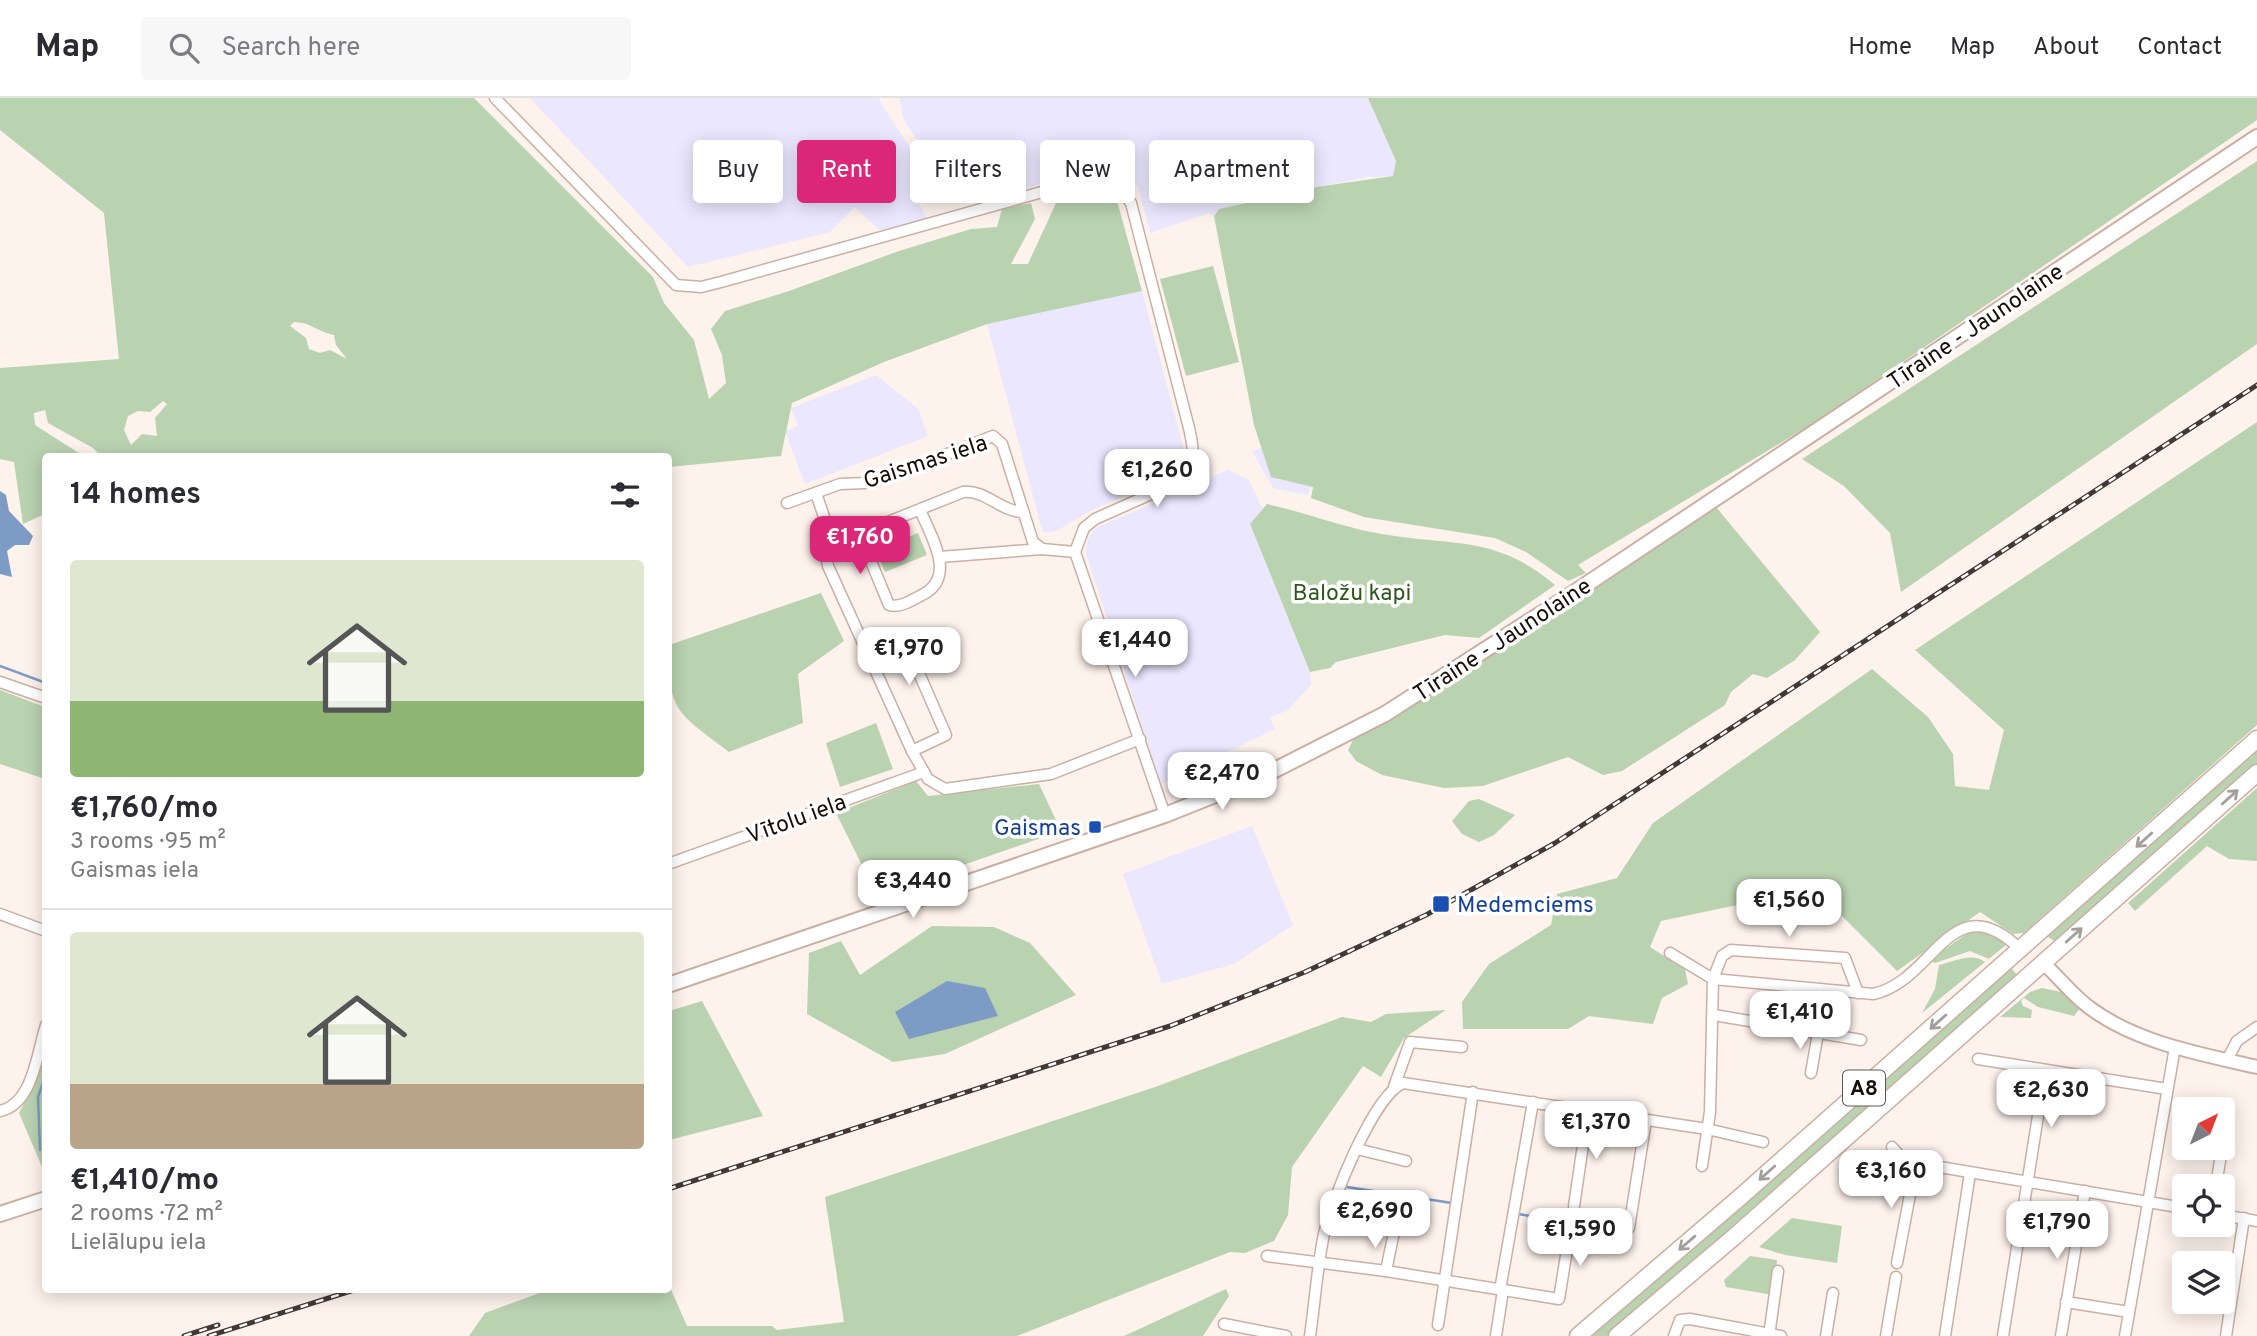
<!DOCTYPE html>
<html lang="en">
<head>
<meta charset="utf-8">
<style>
  :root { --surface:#fff; --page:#f7f7f7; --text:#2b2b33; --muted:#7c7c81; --line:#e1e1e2; --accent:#db2777 }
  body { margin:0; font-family:Overpass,sans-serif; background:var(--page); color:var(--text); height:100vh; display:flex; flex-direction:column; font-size:26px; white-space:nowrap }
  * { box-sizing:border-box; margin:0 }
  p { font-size:23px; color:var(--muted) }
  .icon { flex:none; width:38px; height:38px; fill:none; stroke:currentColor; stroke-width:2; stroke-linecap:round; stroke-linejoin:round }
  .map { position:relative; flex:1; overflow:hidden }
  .panel { position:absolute; left:42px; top:355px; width:630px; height:840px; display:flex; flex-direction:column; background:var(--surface); border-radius:7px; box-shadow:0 4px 18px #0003 }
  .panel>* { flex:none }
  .guide { position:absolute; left:693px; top:42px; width:665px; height:63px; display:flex; gap:14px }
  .needle { width:46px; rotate:42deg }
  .fabs { position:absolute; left:2172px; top:999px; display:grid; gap:14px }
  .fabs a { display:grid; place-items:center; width:63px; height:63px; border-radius:7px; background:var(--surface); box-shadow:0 4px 18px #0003; font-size:35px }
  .price { position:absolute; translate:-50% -60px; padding:0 16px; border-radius:14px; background:#fff; color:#222; font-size:23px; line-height:46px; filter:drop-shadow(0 2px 4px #0008) }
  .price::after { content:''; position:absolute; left:50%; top:42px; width:21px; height:16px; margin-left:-10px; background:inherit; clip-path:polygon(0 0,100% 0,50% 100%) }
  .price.selected { background:var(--accent); color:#fff }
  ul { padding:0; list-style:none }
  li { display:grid; align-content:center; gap:14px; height:371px; padding:0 28px }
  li+li { border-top:2px solid var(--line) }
  li span { display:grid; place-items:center; height:217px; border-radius:7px; color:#555 }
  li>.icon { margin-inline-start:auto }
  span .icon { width:126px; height:126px; fill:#fffc; stroke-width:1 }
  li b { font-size:30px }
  h2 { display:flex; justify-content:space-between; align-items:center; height:84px; padding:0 28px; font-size:30px }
  .pill { padding:0 24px; border-radius:7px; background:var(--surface); box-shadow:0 4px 18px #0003; font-size:24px; line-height:63px }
  .pill.selected { background:var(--accent); color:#fff }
  header { display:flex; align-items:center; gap:42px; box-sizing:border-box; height:98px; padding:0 35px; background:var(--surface); border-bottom:2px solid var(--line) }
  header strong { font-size:33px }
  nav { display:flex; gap:38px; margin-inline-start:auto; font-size:24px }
  .search { width:490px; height:63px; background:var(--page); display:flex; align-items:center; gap:18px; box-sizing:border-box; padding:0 24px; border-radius:7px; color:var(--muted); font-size:26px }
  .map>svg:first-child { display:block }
  .industrial { fill:#eae7fe }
  .green { fill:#b9d2b0; fill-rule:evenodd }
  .water { fill:#7c9cc5 }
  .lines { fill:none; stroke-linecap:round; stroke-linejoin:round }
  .stream { stroke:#7c9cc5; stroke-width:2.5 }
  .minor-casing { stroke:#cbafa2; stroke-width:13 }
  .tertiary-casing { stroke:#cbafa2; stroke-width:16 }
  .secondary-casing { stroke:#cbafa2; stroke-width:18 }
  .trunk-casing { stroke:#cbafa2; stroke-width:19 }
  .minor { stroke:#fff; stroke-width:10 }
  .tertiary { stroke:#fff; stroke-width:12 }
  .secondary { stroke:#fff; stroke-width:14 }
  .trunk { stroke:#fff; stroke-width:16 }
  .rail-casing { stroke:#433934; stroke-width:5 }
  .rail { stroke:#fff; stroke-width:2.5; stroke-dasharray:8; stroke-linecap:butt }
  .oneway { stroke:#a29f9d }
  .transit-dot { fill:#1a4fb4; stroke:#fff; stroke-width:2.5 }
  .labels { text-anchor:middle; stroke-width:7; stroke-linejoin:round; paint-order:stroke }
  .shield { fill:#fff; stroke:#5d5653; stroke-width:2 }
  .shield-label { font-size:21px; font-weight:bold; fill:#170e09 }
  .street-label { font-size:23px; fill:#170e09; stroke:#fff }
  .park-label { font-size:23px; fill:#2e581c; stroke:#fff }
  .transit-label { font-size:23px; fill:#164399; stroke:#fff; text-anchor:end }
</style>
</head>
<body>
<header>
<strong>Map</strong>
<div class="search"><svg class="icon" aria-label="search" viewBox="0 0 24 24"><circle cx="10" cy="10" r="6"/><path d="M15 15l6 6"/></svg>Search here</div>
<nav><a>Home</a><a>Map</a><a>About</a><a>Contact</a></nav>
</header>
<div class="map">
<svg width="2257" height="1238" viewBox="0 0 2257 1238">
  <rect width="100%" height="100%" fill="#fef2ec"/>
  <g class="industrial">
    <path d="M530,0H878L939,95L919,106L928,122L895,132L878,131L855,109L830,134L688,169Z"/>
    <path d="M899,0H1368L1396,63L1393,78L1369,79L1269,98L1219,111L1214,118L1209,115L1150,135L1138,89L1125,77L1100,69L1083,68L1032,89L991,99L986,79L950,95L903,20Z"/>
    <path d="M1142,193L1186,360L1182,373L1092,412L1056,433L1043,435L987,226Z"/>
    <path d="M876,277L918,311L928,338L805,386L785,333L798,328L791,310Z"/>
    <path d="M1270,348L1313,383L1308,397L1273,390L1252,353Z"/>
    <path d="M1228,372L1249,382L1263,412L1250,427L1310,574L1311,587L1288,612L1270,620L1275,631L1161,686L1086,456L1087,443L1094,431Z"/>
    <path d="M1252,728L1293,827L1234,866L1162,886L1123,776Z"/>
  </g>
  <g class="green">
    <path d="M0,0H474L653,179L664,205L694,242L709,301L726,285L722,257L711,231L725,213L789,193L899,153L971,131L997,129L1002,111L1031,105L1035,121L1011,166H1028L1061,94L1097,84L1117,103L1142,193L987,226L884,264L792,305L781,358L669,369L668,359H102L93,350L48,325L45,312L34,315L35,327L85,359H46L45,416L23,426L14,364L0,361V270L119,261L104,115L0,32ZM294,224C310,224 318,234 334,237L336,247L347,261L330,252L320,255L309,251L306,240L290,228ZM163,303L167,306L155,320L157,338L142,336L131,347L124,332L128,318L138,313L150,314Z"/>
    <path d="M1368,0H2257V22L1812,326L1578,467L1586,475L1568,483L1526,454L1495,440L1364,419L1311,400L1313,389L1271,379L1254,327L1214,118L1219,111L1316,89L1393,78L1396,63Z"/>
    <path d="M2257,63V246L1901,494L1890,435L1844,388L1802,361Z"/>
    <path d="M1213,168L1239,264L1186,278L1160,181Z"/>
    <path d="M2257,324V627L2024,835L2013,836L1980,814L1897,873L1828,804L1799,794L1661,823L1650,849L1685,871L1688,886L1662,900L1653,926L1589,918L1568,931H1463L1462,904L1489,866L1551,827L1557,796L1617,780L1653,725L1872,571L1928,619L1953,656L1955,688L1989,692L2004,632L1915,552Z"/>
    <path d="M1267,406C1307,415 1347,431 1388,437C1457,448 1497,438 1555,487L1479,540L1445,537L1336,564L1330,570L1310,574L1250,426Z"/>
    <path d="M1716,409L1820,534L1795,562L1767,580L1753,576L1731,594L1725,607L1622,673L1603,677L1568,659L1483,688L1444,690L1382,677L1356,663L1348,652L1354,640L1438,592Z"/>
    <path d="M918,435L927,457L885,474L876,452Z"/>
    <path d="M821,495L844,543L798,576L803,625L729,654C677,614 668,615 669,547Z"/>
    <path d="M0,592L45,609V681L0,666Z"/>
    <path d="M876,625L893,671L840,689L826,645Z"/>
    <path d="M2257,651V666L2057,844L2049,840L2048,837Z"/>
    <path d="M916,683L928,698L1039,686L1061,733L877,797L836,715Z"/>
    <path d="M2257,690V763L2229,761L2207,748L2135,813L2128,805Z"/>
    <path d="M1479,701L1515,717L1494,737L1479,744L1462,736L1452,723L1469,703Z"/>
    <path d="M932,828L994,829L1030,845L1076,897L945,956L893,964L807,916L809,855L841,843L860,877Z"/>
    <path d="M1972,832H1987L2006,847L1922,915L1935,891L1939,867C1955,863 1973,854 1985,864L1989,861L1970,853L1935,865L1930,862Z"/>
    <path d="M2011,870L2018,878L1607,1238H1590Z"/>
    <path d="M2042,890L2061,894L2081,909L2074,918L2038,909L2024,900L2021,903L2023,908L2032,912L2031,920L2000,919L2030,894Z"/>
    <path d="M702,903L763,1018L669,1042V913Z"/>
    <path d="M1446,912L1404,940L1381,979L1363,968L1292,1069L1288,1117L1274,1143L1245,1155L1230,1154L1017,1238H469L485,1215L548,1192H668L669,1187L687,1228H772L777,1232L844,1224L825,1099L1155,989L1342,919L1371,924L1386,916Z"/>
    <path d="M45,948V1076L19,1015L32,990Z"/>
    <path d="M1792,1120L1842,1128L1837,1165L1785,1157L1759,1149Z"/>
    <path d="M1750,1158L1777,1162L1773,1197L1726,1189L1724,1182Z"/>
    <path d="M1226,1191L1229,1198L1203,1238H1124Z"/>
  </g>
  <g class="water">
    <path d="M0,393L6,397L9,413L33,438L29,447H15L7,453L12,479L0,476Z"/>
    <path d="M947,883L985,890L998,918L909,941L895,914Z"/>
  </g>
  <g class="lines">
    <g class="stream">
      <path d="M0,568L46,585"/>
      <path d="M40,1052L38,999L46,976"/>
      <path d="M1347,1089L1452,1105"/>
      <path d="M1518,1116L1618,1132"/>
    </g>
    <defs>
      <g id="minor">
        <path d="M495,0L676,187L701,189L721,184L1092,80C1111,82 1120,91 1131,105L1189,330C1194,351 1197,369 1178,384L1095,421L1084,430L1075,454L1165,717"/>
        <path d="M816,395L833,446"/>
        <path d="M787,405L840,386L865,385L897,376L993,338L1002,346L1033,444L1042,451"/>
        <path d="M860,437L889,507C900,510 910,503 920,498C958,481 932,440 920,412"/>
        <path d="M833,446L826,457L828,468L912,653L928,681L945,691L1051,676L1140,641"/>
        <path d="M833,446L963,394C986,392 999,412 1021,414"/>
        <path d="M940,459L1042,451L1075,454"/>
        <path d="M872,565C887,561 902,554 915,566L946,637L912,653"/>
        <path d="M0,584L46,600"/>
        <path d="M668,766L924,674"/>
        <path d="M0,816L46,833"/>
        <path d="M1670,855L1713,881L1873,896C1934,884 1951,784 2020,851"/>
        <path d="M1714,917L1861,942"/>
        <path d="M1978,961L2167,991"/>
        <path d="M2227,962L2237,943L2257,929"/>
        <path d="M1811,975L1818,935"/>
        <path d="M1394,989L1410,944L1462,949"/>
        <path d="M0,1013C33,1006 37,955 46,927"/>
        <path d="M1892,1049L1902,1060L1916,1065L2184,1110"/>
        <path d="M1357,1051L1406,1063"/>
        <path d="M1702,1068L1710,1014L1713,881L1722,858L1731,852L1845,860L1858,895"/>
        <path d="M2216,1088L2222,1050"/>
        <path d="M1574,1108L1588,1013"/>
        <path d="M2222,1117L2257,1123"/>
        <path d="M1629,1130L1646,1022"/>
        <path d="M1267,1158L1386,1173L1559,1201L1570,1133"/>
        <path d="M1897,1165L1916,1065"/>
        <path d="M1386,1173L1401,1100"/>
        <path d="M1500,1192L1533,1004"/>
        <path d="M2066,1204L2129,1214"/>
        <path d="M1224,1226L1286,1238"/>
        <path d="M1438,1227L1473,994"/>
        <path d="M1310,1238C1315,1204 1317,1169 1324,1136C1332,1102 1373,998 1403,985L1707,1031L1763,1044"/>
        <path d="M1496,1238L1503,1192"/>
        <path d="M1674,1238L1680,1222L1690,1221L1781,1238"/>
        <path d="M1769,1238L1778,1173"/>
        <path d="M1826,1238L1833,1195"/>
        <path d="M1886,1238L1896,1179"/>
        <path d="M1945,1238L1970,1075"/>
        <path d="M2003,1238L2045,974"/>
        <path d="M2061,1238L2085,1093"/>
        <path d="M2125,1238L2175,949"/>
        <path d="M2226,1238L2244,1120"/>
      </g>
      <path id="tertiary" d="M2043,865C2059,879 2073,898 2090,910C2137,945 2201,956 2257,969"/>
      <g id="secondary">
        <path d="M668,887L1165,717L1265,677L1385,616L1572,496L2257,39"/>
        <path d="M0,1116L46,1101"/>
      </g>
      <g id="trunk">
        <path d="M1578,1238L1738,1101L2257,641"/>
        <path d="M1617,1238L1734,1139L2257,675"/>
      </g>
    </defs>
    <use href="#minor" class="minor-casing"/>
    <use href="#tertiary" class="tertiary-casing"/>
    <use href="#secondary" class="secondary-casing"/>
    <use href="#trunk" class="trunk-casing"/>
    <use href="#minor" class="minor"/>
    <use href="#tertiary" class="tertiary"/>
    <use href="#secondary" class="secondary"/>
    <use href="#trunk" class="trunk"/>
    <defs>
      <g id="rail">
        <path d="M668,1091L1170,928L1305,874L1426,817L1555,745L2257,287"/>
        <path d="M184,1238L218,1227"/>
        <path d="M209,1238L354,1192"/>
      </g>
    </defs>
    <use href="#rail" class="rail-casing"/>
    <use href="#rail" class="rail"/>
  </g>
  <defs><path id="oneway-shaft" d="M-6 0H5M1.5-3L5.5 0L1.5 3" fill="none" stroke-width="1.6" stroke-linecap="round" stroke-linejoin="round" transform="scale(1.75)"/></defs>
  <g class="oneway">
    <use href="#oneway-shaft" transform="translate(2230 699) rotate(-42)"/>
    <use href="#oneway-shaft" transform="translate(2144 742) rotate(138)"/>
    <use href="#oneway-shaft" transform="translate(2074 837) rotate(-42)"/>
    <use href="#oneway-shaft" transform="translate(1938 924) rotate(138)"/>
    <use href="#oneway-shaft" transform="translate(1767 1075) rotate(138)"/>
    <use href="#oneway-shaft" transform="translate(1687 1145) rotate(139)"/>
  </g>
  <g class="transit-dot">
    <rect x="1088" y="722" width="14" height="14" rx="3.5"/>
    <rect x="1432" y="797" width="18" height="18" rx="3.5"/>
  </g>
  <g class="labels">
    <rect class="shield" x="1843" y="972.5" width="42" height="35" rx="5"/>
    <g class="shield-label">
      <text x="1864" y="997">A8</text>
    </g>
    <g class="street-label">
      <text transform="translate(1975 228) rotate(-34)" y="8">Tīraine - Jaunolaine</text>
      <text transform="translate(925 363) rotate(-18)" y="8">Gaismas iela</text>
      <text transform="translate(1502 541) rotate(-33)" y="8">Tīraine - Jaunolaine</text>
      <text transform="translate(796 720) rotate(-20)" y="8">Vītolu iela</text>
    </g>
    <g class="park-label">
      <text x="1352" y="502">Baložu kapi</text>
    </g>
    <g class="transit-label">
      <text x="1081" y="737">Gaismas</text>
      <text x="1457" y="814" text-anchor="start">Medemciems</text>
    </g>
  </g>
</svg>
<div class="fabs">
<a><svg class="needle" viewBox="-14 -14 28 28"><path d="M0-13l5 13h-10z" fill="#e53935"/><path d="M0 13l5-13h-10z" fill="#7c7c81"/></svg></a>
<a><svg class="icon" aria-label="locate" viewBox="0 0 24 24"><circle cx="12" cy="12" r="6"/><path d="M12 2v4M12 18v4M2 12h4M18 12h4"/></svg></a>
<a><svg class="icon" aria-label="layers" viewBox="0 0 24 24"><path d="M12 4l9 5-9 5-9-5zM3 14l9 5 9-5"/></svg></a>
</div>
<b class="price" style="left:1157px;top:411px">€1,260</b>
<b class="price selected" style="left:860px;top:478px">€1,760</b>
<b class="price" style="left:1135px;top:581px">€1,440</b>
<b class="price" style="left:909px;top:589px">€1,970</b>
<b class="price" style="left:1222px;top:714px">€2,470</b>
<b class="price" style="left:913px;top:822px">€3,440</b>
<b class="price" style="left:1789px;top:841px">€1,560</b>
<b class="price" style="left:1800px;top:953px">€1,410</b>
<b class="price" style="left:2051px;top:1031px">€2,630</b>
<b class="price" style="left:1596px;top:1063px">€1,370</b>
<b class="price" style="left:1891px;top:1112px">€3,160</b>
<b class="price" style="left:1375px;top:1152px">€2,690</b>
<b class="price" style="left:2057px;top:1163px">€1,790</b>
<b class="price" style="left:1580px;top:1170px">€1,590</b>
<div class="guide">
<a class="pill">Buy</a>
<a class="pill selected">Rent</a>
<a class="pill">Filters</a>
<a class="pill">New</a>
<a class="pill">Apartment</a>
</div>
<section class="panel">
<h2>14 homes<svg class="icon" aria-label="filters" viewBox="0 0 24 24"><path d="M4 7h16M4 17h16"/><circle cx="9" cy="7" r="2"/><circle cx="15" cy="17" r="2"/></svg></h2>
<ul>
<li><span style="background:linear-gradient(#dfe7d0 65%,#8fb573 0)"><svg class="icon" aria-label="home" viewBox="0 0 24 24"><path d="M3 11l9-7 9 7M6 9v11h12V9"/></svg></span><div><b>€1,760/mo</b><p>3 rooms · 95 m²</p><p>Gaismas iela</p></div></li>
<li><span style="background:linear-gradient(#dfe7d0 70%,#b9a48a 0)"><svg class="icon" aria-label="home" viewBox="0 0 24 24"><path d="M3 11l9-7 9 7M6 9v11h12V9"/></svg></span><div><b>€1,410/mo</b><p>2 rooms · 72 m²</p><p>Lielālupu iela</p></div></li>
</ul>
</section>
</div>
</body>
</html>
